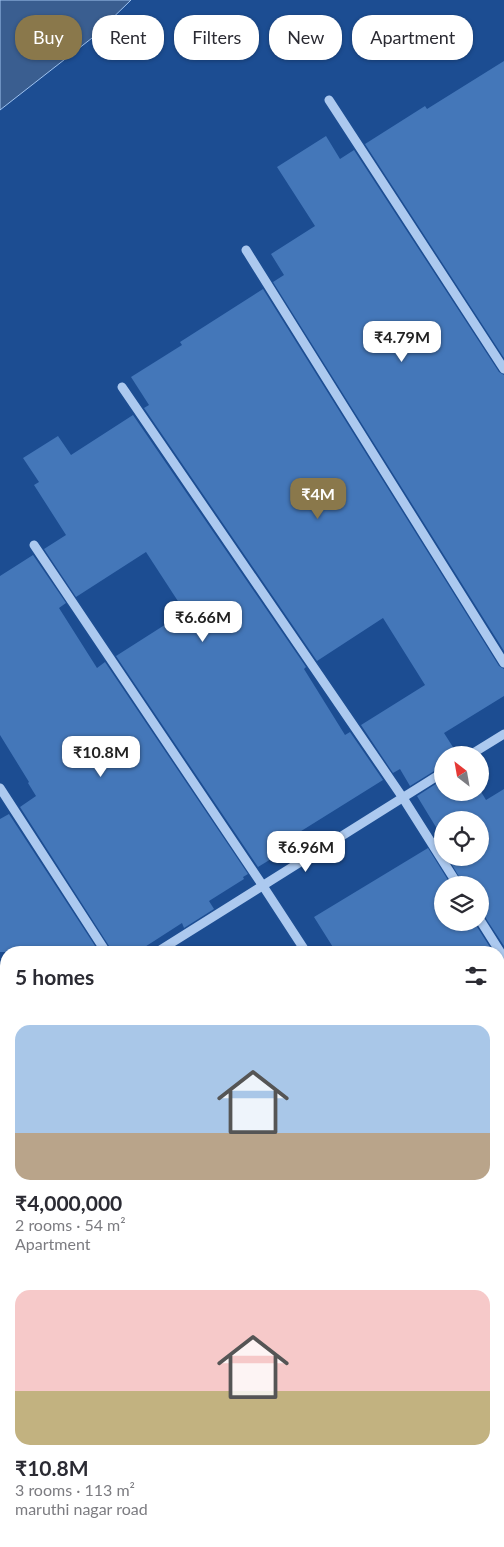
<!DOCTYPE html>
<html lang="en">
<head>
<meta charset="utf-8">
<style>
  :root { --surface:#fff; --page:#f2f2f3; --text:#2b2b33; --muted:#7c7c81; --accent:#8a784b }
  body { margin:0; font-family:Lato,sans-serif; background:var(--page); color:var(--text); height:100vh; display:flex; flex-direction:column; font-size:19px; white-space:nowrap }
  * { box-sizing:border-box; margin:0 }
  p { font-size:16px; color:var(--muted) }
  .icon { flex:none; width:28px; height:28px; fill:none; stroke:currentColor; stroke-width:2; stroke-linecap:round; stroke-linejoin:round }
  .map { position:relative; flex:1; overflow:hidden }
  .drawer { position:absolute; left:0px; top:946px; width:505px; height:601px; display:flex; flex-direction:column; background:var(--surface); border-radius:20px 20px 0 0; box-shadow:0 1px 4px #0004 }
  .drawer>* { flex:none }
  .guide { position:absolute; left:15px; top:15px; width:475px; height:45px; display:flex; gap:10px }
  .needle { width:32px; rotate:329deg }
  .fabs { position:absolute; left:434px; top:746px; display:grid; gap:10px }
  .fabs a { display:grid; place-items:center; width:55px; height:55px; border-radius:50%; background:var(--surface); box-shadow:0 1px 4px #0004; font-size:25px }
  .price { position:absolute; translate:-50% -42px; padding:0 11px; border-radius:10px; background:#fff; color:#222; font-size:16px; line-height:32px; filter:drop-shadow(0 1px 2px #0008) }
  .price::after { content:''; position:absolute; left:50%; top:30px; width:15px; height:11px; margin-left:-8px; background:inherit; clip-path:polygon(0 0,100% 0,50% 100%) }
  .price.active { background:var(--accent); color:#fff }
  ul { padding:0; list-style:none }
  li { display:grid; align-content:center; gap:10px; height:265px; padding:0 15px }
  li span { display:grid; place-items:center; height:155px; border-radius:15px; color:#555 }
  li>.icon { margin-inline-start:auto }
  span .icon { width:90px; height:90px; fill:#fffc; stroke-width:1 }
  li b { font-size:21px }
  h2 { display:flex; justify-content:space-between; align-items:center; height:60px; padding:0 15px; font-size:21px }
  .chip { padding:0 18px; border-radius:20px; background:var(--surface); box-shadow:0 1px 4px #0004; font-size:18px; line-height:45px }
  .chip.active { background:var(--accent); color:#fff }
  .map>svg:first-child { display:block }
  .water { fill:#3a5e90; stroke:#9fc3f0 }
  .building { fill:#4477b9 }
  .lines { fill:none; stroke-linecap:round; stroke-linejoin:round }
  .minor { stroke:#acc9ef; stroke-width:9 }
</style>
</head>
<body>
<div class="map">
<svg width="504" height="1547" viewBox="0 0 504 1547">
  <rect width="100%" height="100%" fill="#1c4d92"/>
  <path class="water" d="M0,0H131L92,38L0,110Z"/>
  <g class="building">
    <path d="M504,61V358L365,144L425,106L427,109Z"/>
    <path d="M326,136L340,159L354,150L499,372L504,375V651L273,282L284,275L271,254L315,226L277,167Z"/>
    <path d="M263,289L499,666L504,669V696L444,733L458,755H442V767L439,768L410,786L400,769L393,773L361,725L425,685L383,618L317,661L144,408L149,405L131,377L182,345L180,342Z"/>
    <path d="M133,415L306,667L304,669L345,735L350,732L383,780L290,838L294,845L258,867L116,656L185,612L146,552L76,597L44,549L66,535L34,485L39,482L23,458L58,436L71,455Z"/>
    <path d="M33,555L66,603L59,608L97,668L105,662L248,874L243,877L244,879L209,901L214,909L184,928L182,923L137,952H112L111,949L20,807L36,796L28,783L29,782L0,735V576Z"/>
    <path d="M442,780V792H480V790L486,800L504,789V946L485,917L480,914V885H464L448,858H480V820H442V837L417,796Z"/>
    <path d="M9,814L99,952H0V819Z"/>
    <path d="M428,848L451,885H442V922H474L493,952H336L314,917Z"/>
  </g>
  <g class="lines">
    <g class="minor">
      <path d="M329,100L504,369"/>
      <path d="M246,250L504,663"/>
      <path d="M122,387L403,798L458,885"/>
      <path d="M34,545L263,886L306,952"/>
      <path d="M470,755L504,734"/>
      <path d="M0,788L106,952"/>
      <path d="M480,920L504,958"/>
      <path d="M157,952L442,773"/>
      <path d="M0,1050L6,1047"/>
      <path d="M0,1101L6,1110"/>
      <path d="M499,1254L504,1262"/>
      <path d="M0,1351L6,1360"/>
      <path d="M128,1541L132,1547"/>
      <path d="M292,1541L296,1547"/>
      <path d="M401,1541L405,1547"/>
      <path d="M382,1547L390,1541"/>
    </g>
  </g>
</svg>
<div class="fabs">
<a><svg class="needle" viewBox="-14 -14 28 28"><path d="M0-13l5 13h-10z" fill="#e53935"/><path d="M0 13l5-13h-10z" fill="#7c7c81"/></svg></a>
<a><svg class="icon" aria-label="locate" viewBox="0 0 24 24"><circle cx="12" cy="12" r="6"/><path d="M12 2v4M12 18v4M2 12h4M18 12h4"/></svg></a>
<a><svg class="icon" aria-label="layers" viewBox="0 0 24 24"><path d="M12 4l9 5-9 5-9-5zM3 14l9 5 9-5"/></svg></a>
</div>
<b class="price" style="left:402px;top:363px">₹4.79M</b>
<b class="price active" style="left:318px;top:520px">₹4M</b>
<b class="price" style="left:203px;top:643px">₹6.66M</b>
<b class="price" style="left:101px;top:778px">₹10.8M</b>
<b class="price" style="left:306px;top:873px">₹6.96M</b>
<div class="guide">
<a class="chip active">Buy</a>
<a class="chip">Rent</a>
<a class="chip">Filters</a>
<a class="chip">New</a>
<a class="chip">Apartment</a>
</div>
<section class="drawer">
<h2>5 homes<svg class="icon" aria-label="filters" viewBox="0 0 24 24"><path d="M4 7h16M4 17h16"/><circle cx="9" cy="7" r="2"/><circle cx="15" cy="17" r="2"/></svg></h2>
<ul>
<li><span style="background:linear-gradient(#a9c7e8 70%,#b9a48a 0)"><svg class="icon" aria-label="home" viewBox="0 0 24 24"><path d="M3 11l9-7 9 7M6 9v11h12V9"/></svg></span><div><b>₹4,000,000</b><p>2 rooms · 54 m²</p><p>Apartment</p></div></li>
<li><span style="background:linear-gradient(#f6c9c9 65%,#c2b280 0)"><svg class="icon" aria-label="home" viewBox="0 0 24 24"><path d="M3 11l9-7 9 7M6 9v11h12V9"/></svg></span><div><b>₹10.8M</b><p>3 rooms · 113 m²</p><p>maruthi nagar road</p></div></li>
</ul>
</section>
</div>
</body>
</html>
